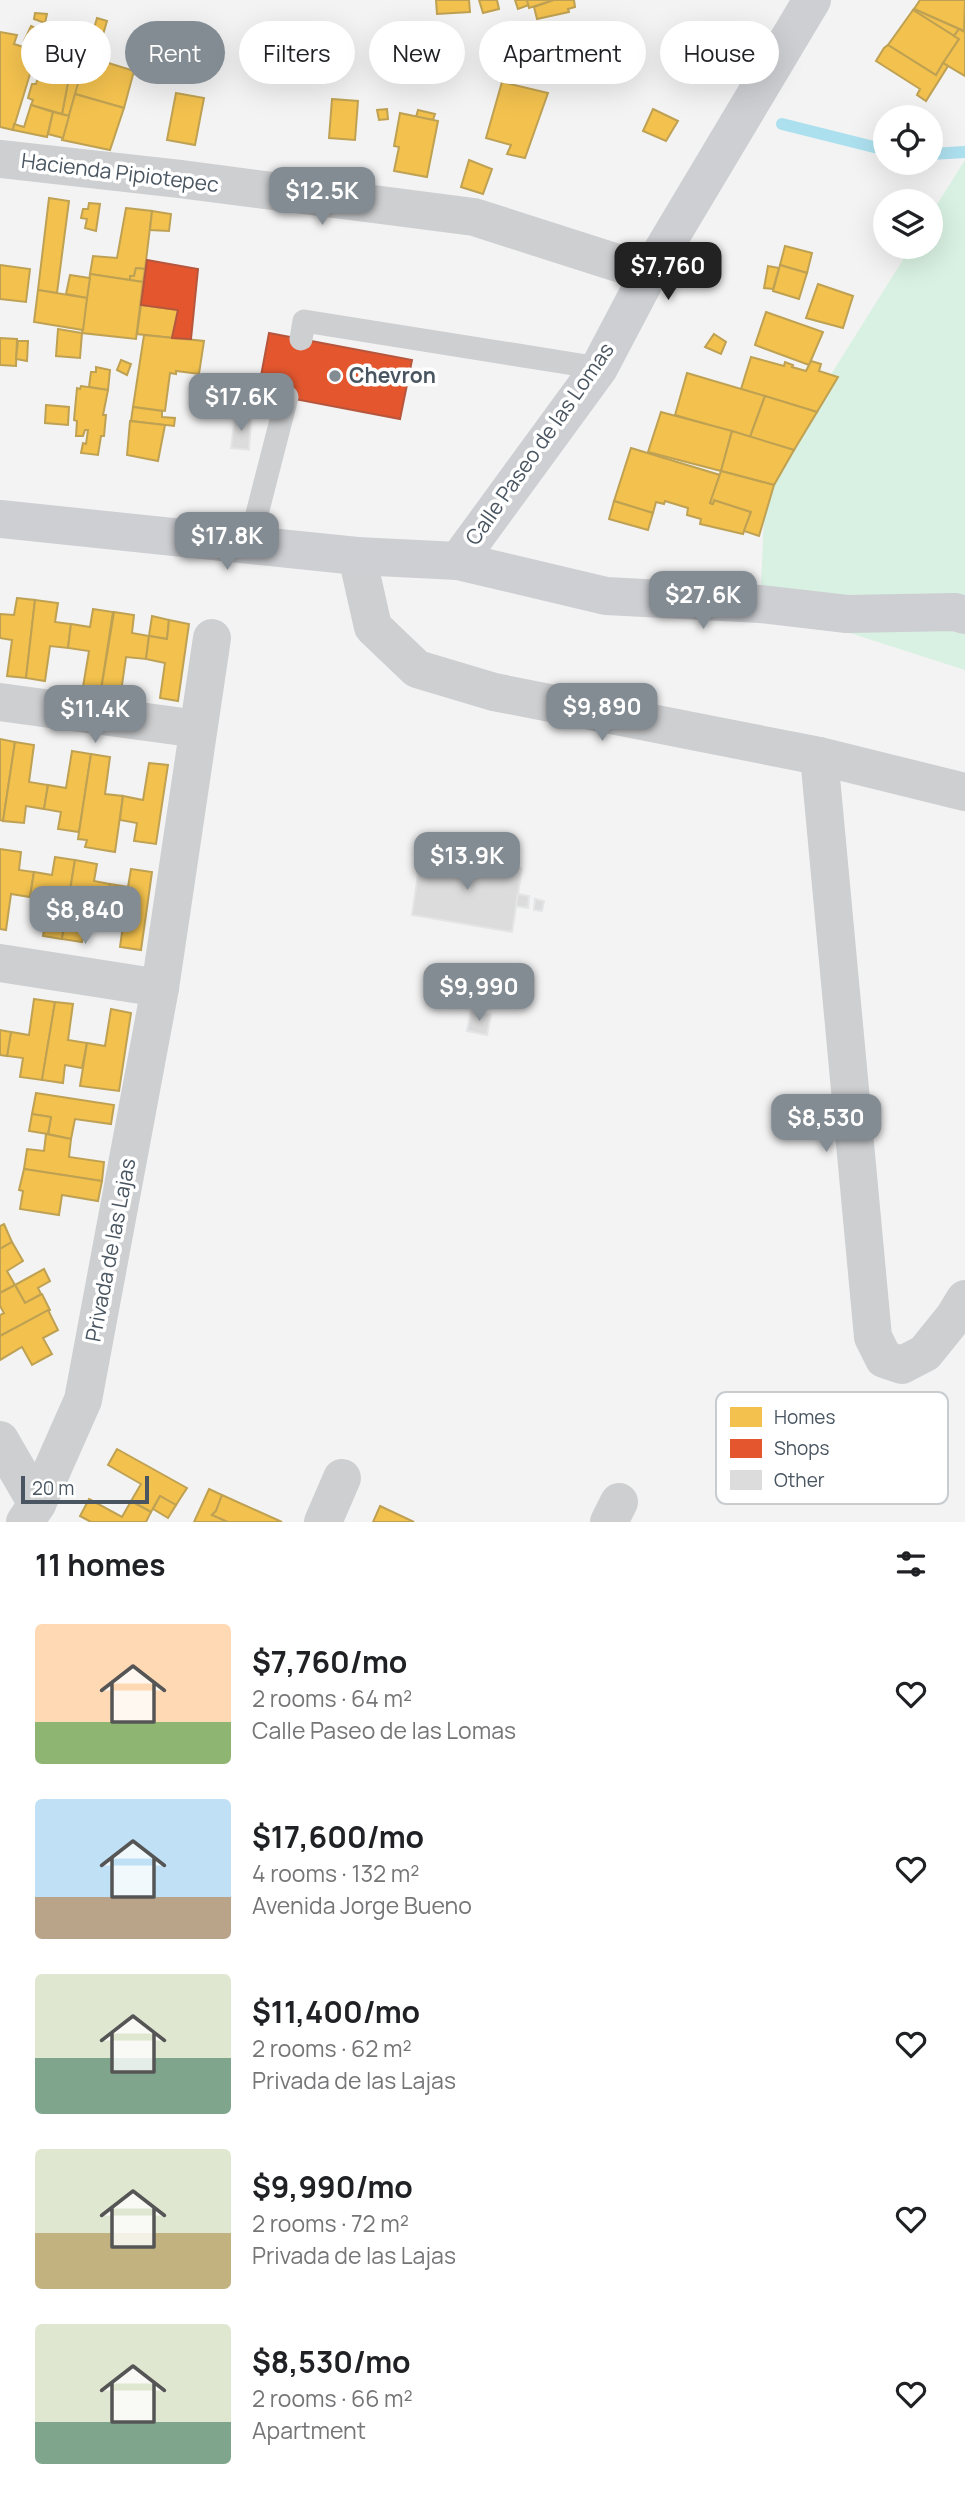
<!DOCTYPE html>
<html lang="en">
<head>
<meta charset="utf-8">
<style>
  :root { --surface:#fff; --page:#f2f2f2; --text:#202124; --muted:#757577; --accent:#848c93 }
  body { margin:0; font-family:Manrope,sans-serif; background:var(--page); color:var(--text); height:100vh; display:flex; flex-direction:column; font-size:26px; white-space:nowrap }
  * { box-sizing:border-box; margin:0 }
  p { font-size:23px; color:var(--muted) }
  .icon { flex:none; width:38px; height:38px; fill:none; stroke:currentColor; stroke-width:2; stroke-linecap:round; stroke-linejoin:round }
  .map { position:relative; height:1522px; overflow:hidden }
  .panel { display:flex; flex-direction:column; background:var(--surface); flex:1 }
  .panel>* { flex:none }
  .top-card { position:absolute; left:21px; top:21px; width:924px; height:63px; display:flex; gap:14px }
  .fabs { position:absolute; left:873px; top:105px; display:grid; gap:14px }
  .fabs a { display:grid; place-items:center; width:70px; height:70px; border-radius:50%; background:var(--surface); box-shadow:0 7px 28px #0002; font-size:35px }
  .scale { position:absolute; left:21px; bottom:18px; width:128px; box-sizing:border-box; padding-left:7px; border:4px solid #495560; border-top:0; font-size:19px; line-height:24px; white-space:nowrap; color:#495560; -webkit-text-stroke:5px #fff; paint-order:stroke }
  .price { position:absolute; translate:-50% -60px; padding:0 16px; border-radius:14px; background:var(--accent); color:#fff; font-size:23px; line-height:46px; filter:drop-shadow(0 2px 4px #0008) }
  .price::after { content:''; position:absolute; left:50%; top:42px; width:21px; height:16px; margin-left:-10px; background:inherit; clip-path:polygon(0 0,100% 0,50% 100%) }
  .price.current { background:#222; color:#fff }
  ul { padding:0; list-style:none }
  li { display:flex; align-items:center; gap:21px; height:175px; padding:0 35px }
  li span { display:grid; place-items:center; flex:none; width:196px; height:140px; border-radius:7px; color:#555 }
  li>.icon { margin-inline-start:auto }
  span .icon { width:84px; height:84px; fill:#fffc; stroke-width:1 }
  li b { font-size:30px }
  h2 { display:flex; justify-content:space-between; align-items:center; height:84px; padding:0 35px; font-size:30px }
  .pill { padding:0 24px; border-radius:32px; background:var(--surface); box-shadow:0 7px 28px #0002; font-size:24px; line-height:63px }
  .pill.current { background:var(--accent); color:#fff }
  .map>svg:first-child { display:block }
  .green { fill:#d8f1e2 }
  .homes { fill:#f2c14e; stroke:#bfa153; stroke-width:2 }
  .shops { fill:#e4572e; stroke:#b6563d; stroke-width:2 }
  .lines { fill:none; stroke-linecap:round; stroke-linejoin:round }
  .stream { stroke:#ade0ef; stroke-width:12 }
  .building { fill:#dcdcdd; stroke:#e4e5e6; stroke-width:2 }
  .lane { stroke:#cdcfd1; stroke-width:23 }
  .street { stroke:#cdcfd1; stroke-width:38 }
  .secondary { stroke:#cdcfd3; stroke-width:38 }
  .poi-dot { fill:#848c93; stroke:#fff; stroke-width:2.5 }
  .labels { text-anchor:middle; stroke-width:7; stroke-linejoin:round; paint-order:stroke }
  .street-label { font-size:21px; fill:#495560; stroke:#fff }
  .poi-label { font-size:21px; font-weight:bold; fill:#495560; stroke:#fff; text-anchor:start }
  .key { fill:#fff; stroke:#c8cccf; stroke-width:2 }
  .key-label { font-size:19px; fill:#495560 }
</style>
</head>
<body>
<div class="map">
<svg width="965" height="1522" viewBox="0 0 965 1522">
  <rect width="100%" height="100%" fill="#f3f3f3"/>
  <path class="green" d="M965,160V670L760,604L766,478L911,247H931V214Z"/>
  <g class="homes">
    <path d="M436,0H469L470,12L437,14Z"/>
    <path d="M479,0H497L499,9L483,13Z"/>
    <path d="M515,0H527L529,5L518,9Z"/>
    <path d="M527,0H554L529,8Z"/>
    <path d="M554,0H574L575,7L568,9L569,12L537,19L534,7Z"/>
    <path d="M920,0H965L964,31L914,9Z"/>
    <path d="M914,9L959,29L954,36L913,10Z"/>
    <path d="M913,10L959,39L936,75L888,45Z"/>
    <path d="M35,13L47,14L45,23L34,19Z"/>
    <path d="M97,18L107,21L102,38L92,35Z"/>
    <path d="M31,26L39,30L33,45L24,41Z"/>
    <path d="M959,29L965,32V76L943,63L959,39L954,36Z"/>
    <path d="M0,32L17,35L14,44L33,50L31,57L33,64L13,130L0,127Z"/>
    <path d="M45,42L88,50L69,116L62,114L70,72L39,62Z"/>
    <path d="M888,45L936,75L943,63L948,66L926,101L917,95L920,89L876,61L884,48Z"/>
    <path d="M86,56L134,71L124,108L75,94Z"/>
    <path d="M42,64L70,72L62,114L31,105L33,100L28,98L32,84H36Z"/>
    <path d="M502,82L548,93L525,158L507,154L511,145L486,138Z"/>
    <path d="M176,93L204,98L195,145L167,140Z"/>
    <path d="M75,94L124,108L110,150L62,140Z"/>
    <path d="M332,99L358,101L355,140L329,138Z"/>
    <path d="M31,105L53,112L47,137L13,130L14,124L24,127Z"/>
    <path d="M387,109L388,119L379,120L377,110Z"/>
    <path d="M653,109L678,121L666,141L643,131Z"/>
    <path d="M418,110L435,114L433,120L416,117Z"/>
    <path d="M53,112L69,116L63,138L48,134Z"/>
    <path d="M400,113L438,121L427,177L394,171L399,147L394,146Z"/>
    <path d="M469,160L492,169L483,194L461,187Z"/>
    <path d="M49,198L69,201L57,293L38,290Z"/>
    <path d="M89,203L100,204L96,231L85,228L87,219L81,218L83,209H88Z"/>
    <path d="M126,208L152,211L145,269L136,268L134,276H130V280L90,274L93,256L117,258Z"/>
    <path d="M152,211L171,214L169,231L150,230Z"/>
    <path d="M785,246L812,253L807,273L780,265Z"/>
    <path d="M0,265L30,269L26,302L0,299Z"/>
    <path d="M780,265L807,273L799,299L773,291Z"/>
    <path d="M768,266L779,268L773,289L764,288Z"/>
    <path d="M136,268L145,269L143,282L130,280V276H134Z"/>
    <path d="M90,274L143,282L136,339L82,333Z"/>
    <path d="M70,275L90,278L87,298L66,294Z"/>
    <path d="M818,284L853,296L843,328L806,318Z"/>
    <path d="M38,290L87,298L83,330L34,322Z"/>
    <path d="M141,305L178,310L172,338L137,334Z"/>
    <path d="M766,312L823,332L809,365L755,345Z"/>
    <path d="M58,329L82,333L80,358L56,356Z"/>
    <path d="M714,334L726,342L721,354L705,347Z"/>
    <path d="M144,335L204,341L199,374L176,371V374L170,373L165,411L133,407Z"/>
    <path d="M0,338L17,339L16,366L0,365Z"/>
    <path d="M18,341H28L27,361L16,359Z"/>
    <path d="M751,357L784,366L785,362L793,365L792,367L806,371L811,361L821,364L819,371L838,377L817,412L741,389Z"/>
    <path d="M121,360L131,364L127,375L117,370Z"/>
    <path d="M96,367L110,370L108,390L89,387L91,372H96Z"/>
    <path d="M687,373L765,396L750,437L675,415Z"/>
    <path d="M81,386L108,390L103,415H106L104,436H101L98,455L81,453L83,443L86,444L88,430H85L83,436H76L77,421L74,420L77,388L80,389Z"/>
    <path d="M765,396L817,412L794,450L750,437Z"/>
    <path d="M46,405L69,407L68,425L45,423Z"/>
    <path d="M133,407L162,411V417L175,418L174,426L131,421Z"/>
    <path d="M661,412L732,431L721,471L648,452Z"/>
    <path d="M130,421L165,425L158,461L127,455Z"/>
    <path d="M732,431L794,450L774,485L721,471Z"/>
    <path d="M631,448L720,475L710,503L713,504L714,500L751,512L743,534L700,524L701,519L687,515L688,508L665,501L664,504L656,502L653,513L614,501Z"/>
    <path d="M721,471L774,485L759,536L744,531L751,512L714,500L713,504L710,503Z"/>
    <path d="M614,501L653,513L648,530L609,519Z"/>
    <path d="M17,598L35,600L26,678L7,676L12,640L0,638V614L14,615Z"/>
    <path d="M35,600L58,603L55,622L71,624L68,648L50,646L45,681L26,678Z"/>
    <path d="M93,609L113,612L101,690L83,687L89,651L68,648L71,624L90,627Z"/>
    <path d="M114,612L134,615L132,633L149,636L146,659L126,657L121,692L101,690Z"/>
    <path d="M152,616L169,620L167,639L149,636Z"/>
    <path d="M169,620L189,624L178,701L160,698L165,663L146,659L149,636L167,639Z"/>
    <path d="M0,739L15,742L3,821L0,820Z"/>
    <path d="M15,742L34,745L29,782L48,785L44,809L26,806L24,823L3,821Z"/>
    <path d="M72,751L91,754L79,832L58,829L61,812L44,809L48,785L66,788Z"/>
    <path d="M91,754L110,757L105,794L123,796L115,852L85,847L87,840L78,839Z"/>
    <path d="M149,763L168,765L156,844L134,841L137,823L120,820L123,796L143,800Z"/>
    <path d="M0,849L21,852L19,870L34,872L30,897L11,894L6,930L0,929Z"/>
    <path d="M55,857L75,860L62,939L43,936L49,900L30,897L34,872L52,875Z"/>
    <path d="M75,860L97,864L94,881L110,884L106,909L87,906L82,942L62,939Z"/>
    <path d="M131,869L152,872L141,950L120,947L125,911L106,909L110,884L128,887Z"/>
    <path d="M34,999L55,1002L42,1080L20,1077L23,1058L7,1056L11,1032L29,1035Z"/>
    <path d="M55,1002L73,1004L68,1040L87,1043L82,1068L65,1065L63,1083L42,1080Z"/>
    <path d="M111,1009L131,1013L119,1091L80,1086L87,1043L105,1046Z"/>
    <path d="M0,1030L11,1032L7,1056L0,1055Z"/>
    <path d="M36,1093L114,1105L111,1124L75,1119L71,1139L48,1134L51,1117L32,1114Z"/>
    <path d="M32,1114L51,1117L48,1134L29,1131Z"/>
    <path d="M46,1134L71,1139L69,1157L104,1162L102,1181L24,1169L27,1149L44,1151Z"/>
    <path d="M24,1169L102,1181L98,1201L62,1195L59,1215L20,1209L23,1191L19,1190Z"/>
    <path d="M4,1224L12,1242L0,1249V1226Z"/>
    <path d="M12,1242L23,1261L7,1271L15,1285L0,1293V1249Z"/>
    <path d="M44,1269L50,1281L38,1288L41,1294L25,1303L15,1285Z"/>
    <path d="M15,1285L25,1303L42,1294L50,1310L0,1336V1315L4,1313L0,1306V1293Z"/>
    <path d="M48,1310L58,1330L43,1338L52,1354L32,1365L22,1347L0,1360V1336Z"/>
    <path d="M117,1449L187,1488L176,1505L160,1496L151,1512L131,1501L141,1484L108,1465Z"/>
    <path d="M209,1489L222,1495L216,1511L212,1515L228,1522H194Z"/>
    <path d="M222,1495L282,1522H228L212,1515L216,1511Z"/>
    <path d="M160,1496L176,1505L168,1518L153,1509Z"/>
    <path d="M89,1499L122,1517L131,1501L151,1512L146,1522H91L80,1516Z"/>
    <path d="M380,1506L414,1522H373Z"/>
  </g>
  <g class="shops">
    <path d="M147,260L198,269L191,339L172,338L178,310L141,305Z"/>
    <path d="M269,333L412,360L400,419L258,392Z"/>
  </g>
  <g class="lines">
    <g class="stream">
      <path d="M782,124L886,150"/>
      <path d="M931,154L965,152"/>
    </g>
  </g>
  <g class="building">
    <path d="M235,416L251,418L249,450L231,448Z"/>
    <path d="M421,853L522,868L512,932L412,915Z"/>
    <path d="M518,894L529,896L528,908L516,906Z"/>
    <path d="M535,899L544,901L542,911L534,910Z"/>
    <path d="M471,1011L491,1014L487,1035L467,1031Z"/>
  </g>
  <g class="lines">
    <g class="lane">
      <path d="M301,339L304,321L599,368"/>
      <path d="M249,545L287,397"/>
    </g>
    <g class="street">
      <path d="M0,159L180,179L474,217L649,273"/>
      <path d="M357,556L373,627L417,669L494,692L819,756L965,792"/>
      <path d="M0,702L198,729"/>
      <path d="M819,756L873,1337L884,1359L902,1365L925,1353L954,1317L965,1299"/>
      <path d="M0,963L160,988"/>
      <path d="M0,1440L37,1504"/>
      <path d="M25,1522L37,1504L83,1400L160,988L212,638"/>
      <path d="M323,1522L342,1478"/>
      <path d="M609,1522L619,1502"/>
    </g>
    <g class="secondary">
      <path d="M0,519L357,556L458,561L606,596L760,604L847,614L955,612L965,615"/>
      <path d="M458,561L599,368L649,273L812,0"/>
    </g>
  </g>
  <circle class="poi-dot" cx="335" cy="376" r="7"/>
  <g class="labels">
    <g class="street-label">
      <text transform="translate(120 173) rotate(7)" y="7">Hacienda Pipiotepec</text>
      <text transform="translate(540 444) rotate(-55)" y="7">Calle Paseo de las Lomas</text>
      <text transform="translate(111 1250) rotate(-79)" y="7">Privada de las Lajas</text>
    </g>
    <g class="poi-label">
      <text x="349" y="383">Chevron</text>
    </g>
  </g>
  <rect x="716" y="1392" width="232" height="112" rx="10" class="key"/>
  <rect x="730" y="1407" width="32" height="20" fill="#f2c14e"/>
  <rect x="730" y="1439" width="32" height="19" fill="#e4572e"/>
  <rect x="730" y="1470" width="32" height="20" fill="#dcdcdd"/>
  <g class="key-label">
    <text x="774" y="1424">Homes</text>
    <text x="774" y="1455">Shops</text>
    <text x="774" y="1487">Other</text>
  </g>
</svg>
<div class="fabs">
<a><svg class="icon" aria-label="locate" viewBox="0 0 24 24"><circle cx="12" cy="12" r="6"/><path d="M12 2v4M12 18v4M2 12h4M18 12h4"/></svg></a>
<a><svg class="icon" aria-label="layers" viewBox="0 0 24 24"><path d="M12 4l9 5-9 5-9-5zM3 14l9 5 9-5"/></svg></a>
</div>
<div class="scale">20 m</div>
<b class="price" style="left:322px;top:227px">$12.5K</b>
<b class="price current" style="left:668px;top:302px">$7,760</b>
<b class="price" style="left:241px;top:433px">$17.6K</b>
<b class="price" style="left:227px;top:572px">$17.8K</b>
<b class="price" style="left:703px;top:631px">$27.6K</b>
<b class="price" style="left:602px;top:743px">$9,890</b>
<b class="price" style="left:95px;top:745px">$11.4K</b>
<b class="price" style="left:467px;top:892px">$13.9K</b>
<b class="price" style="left:85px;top:946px">$8,840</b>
<b class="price" style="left:479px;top:1023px">$9,990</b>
<b class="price" style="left:826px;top:1154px">$8,530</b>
<div class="top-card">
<a class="pill">Buy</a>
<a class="pill current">Rent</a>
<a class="pill">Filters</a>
<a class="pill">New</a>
<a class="pill">Apartment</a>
<a class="pill">House</a>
</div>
</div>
<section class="panel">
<h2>11 homes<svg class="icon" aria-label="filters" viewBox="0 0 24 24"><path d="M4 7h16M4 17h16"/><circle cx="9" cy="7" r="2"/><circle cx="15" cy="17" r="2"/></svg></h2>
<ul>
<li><span style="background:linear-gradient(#ffd9b3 70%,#8fb573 0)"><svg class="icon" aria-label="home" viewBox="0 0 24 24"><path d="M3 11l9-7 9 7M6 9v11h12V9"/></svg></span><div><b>$7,760/mo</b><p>2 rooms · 64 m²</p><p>Calle Paseo de las Lomas</p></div><svg class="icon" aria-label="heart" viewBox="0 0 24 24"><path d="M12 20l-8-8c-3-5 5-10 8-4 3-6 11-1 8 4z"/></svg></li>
<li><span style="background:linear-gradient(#bfe0f5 70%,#b9a48a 0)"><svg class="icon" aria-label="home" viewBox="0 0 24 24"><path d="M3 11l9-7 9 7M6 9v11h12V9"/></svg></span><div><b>$17,600/mo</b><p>4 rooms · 132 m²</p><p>Avenida Jorge Bueno</p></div><svg class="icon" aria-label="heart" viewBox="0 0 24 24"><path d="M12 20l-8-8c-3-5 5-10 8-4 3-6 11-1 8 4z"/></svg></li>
<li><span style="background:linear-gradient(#dfe7d0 60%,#7fa58c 0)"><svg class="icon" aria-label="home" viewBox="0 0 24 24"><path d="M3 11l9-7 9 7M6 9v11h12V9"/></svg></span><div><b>$11,400/mo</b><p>2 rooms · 62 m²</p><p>Privada de las Lajas</p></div><svg class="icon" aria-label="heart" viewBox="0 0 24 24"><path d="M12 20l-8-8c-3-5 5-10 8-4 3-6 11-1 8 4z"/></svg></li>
<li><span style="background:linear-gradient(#dfe7d0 60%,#c2b280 0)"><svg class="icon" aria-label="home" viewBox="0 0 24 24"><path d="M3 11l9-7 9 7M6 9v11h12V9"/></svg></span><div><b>$9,990/mo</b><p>2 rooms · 72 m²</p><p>Privada de las Lajas</p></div><svg class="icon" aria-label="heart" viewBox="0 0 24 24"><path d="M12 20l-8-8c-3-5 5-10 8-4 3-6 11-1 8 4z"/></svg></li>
<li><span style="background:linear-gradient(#dfe7d0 70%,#7fa58c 0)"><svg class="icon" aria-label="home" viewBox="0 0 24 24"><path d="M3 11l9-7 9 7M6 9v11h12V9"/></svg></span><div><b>$8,530/mo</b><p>2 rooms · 66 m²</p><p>Apartment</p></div><svg class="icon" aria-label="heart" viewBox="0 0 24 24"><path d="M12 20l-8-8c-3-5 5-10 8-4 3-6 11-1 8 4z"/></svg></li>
</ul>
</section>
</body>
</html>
